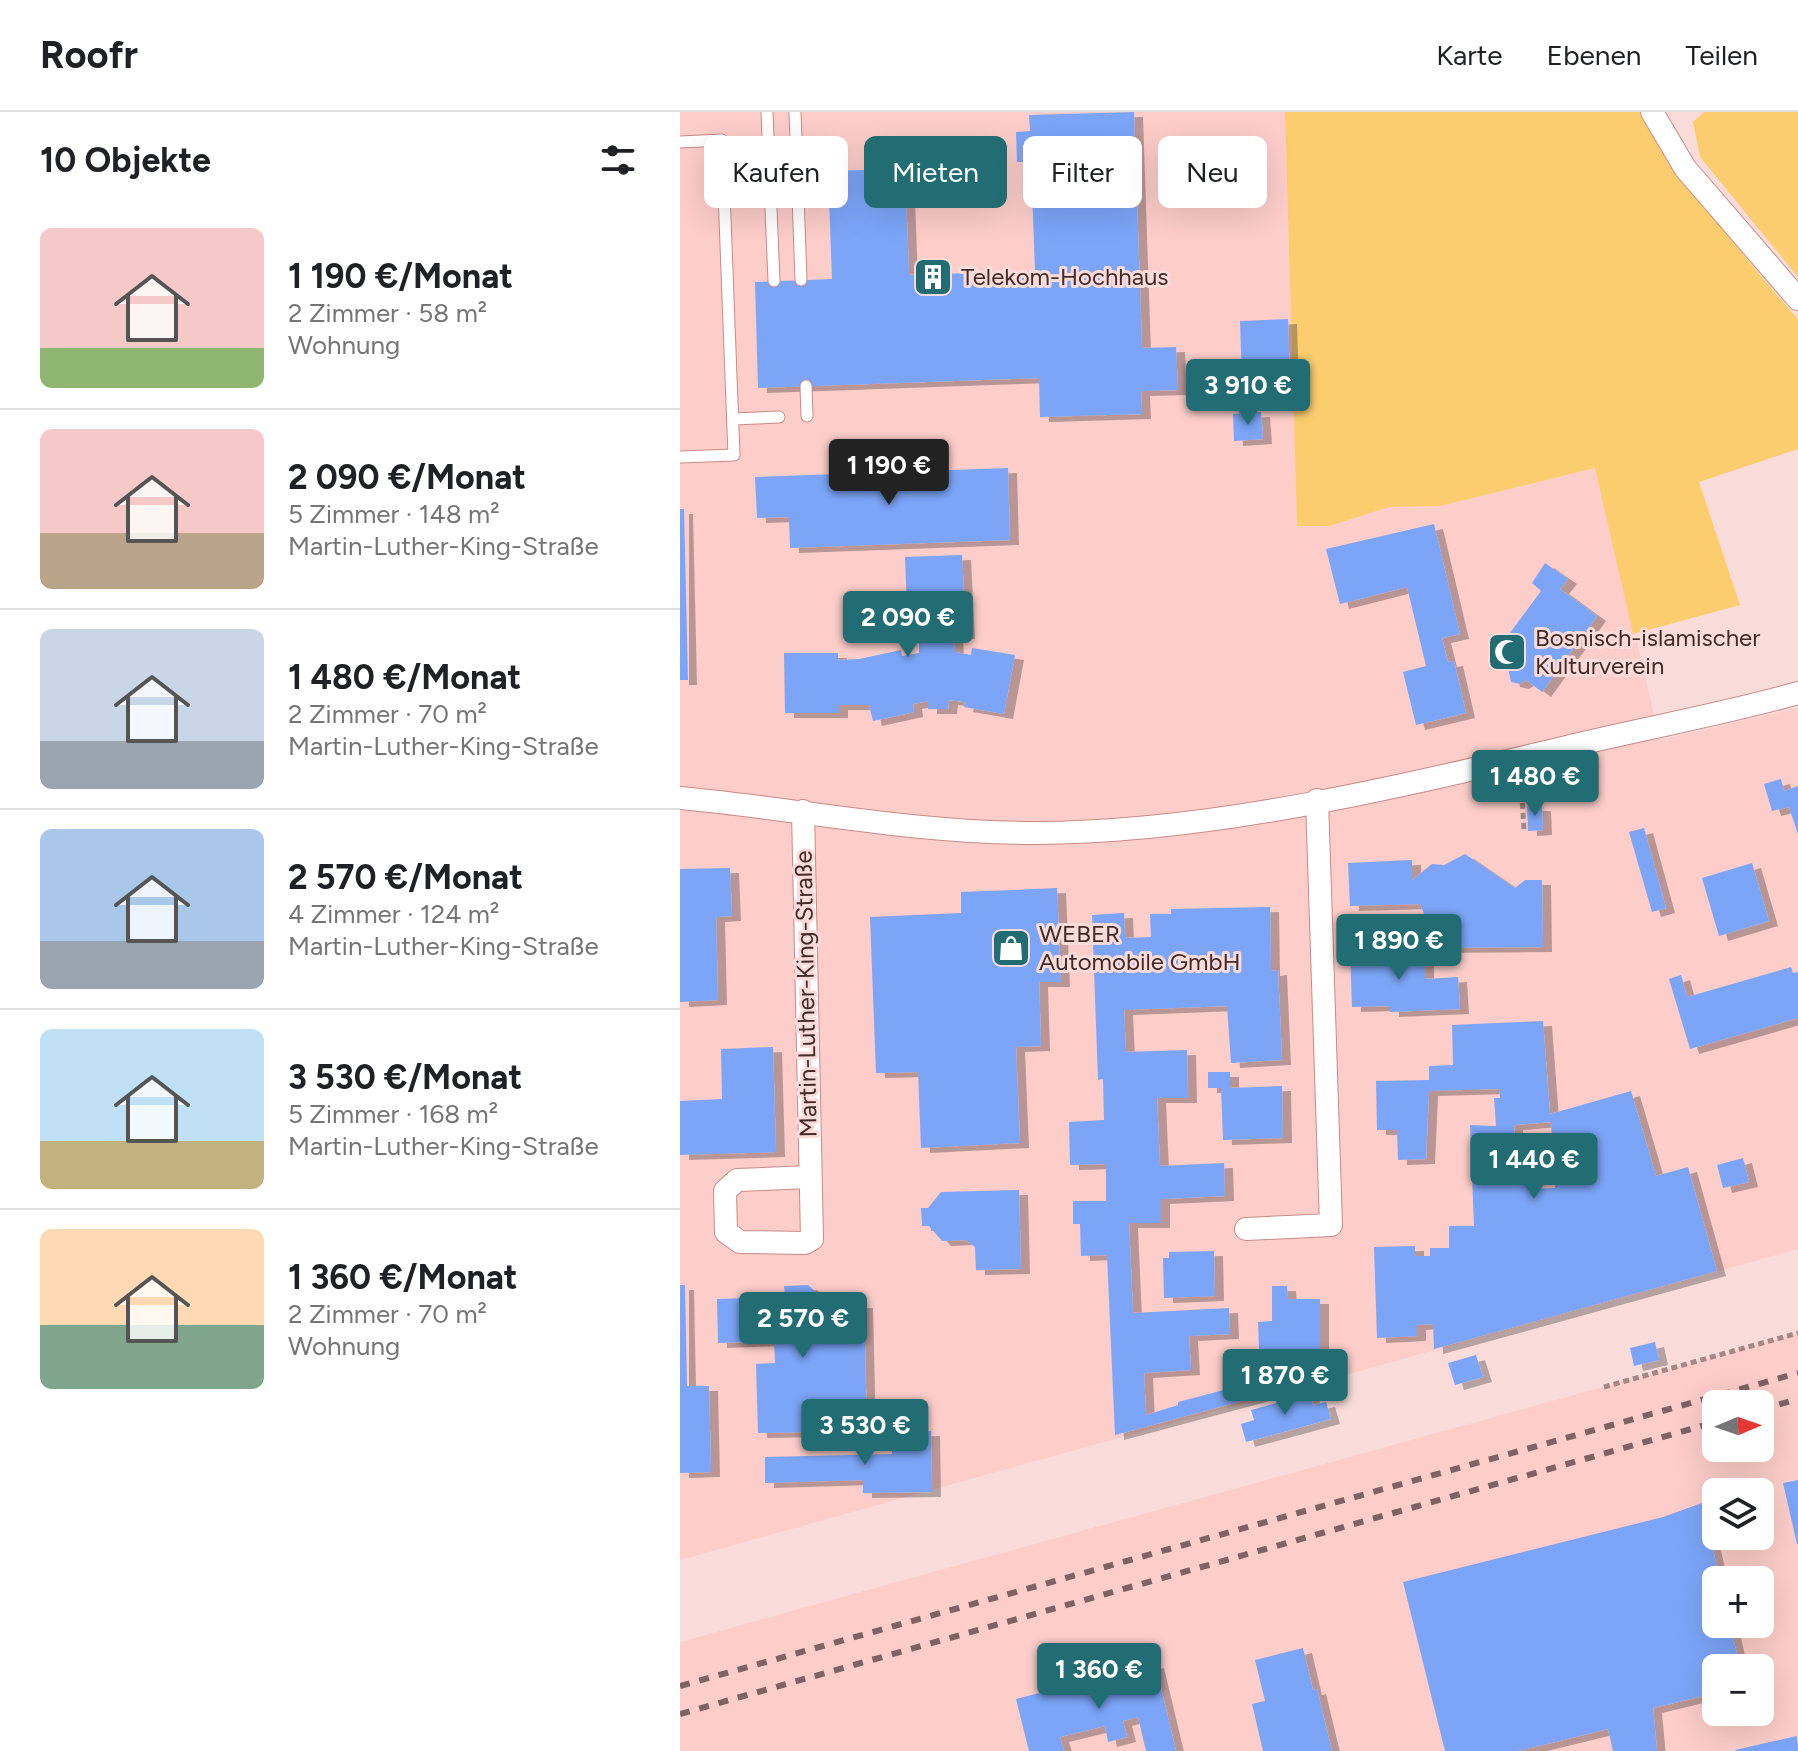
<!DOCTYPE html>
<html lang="de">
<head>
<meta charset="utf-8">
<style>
  :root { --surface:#fff; --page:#f2f2f2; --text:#202124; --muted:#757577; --line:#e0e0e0; --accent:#226d73 }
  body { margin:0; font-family:Figtree,sans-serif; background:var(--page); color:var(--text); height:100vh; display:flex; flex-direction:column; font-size:30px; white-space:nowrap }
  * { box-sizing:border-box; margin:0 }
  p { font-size:26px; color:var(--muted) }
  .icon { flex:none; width:44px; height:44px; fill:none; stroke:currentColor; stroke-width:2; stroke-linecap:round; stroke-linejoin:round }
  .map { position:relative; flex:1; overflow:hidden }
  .side { display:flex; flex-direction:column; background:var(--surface); width:680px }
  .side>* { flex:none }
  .hud { position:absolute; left:24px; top:24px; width:760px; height:72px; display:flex; gap:16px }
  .needle { width:52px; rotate:88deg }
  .controls { position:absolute; left:1022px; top:1278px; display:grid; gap:16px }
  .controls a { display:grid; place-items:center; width:72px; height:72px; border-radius:12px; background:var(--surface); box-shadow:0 8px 32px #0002; font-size:40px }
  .price { position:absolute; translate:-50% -68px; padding:0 18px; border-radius:8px; background:var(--accent); color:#fff; font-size:26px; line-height:52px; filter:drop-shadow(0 2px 4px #0008) }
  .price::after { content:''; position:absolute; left:50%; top:48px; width:24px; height:18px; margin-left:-12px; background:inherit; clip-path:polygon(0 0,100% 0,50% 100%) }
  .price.on { background:#222; color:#fff }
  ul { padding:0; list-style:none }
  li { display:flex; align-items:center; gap:24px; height:200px; padding:0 40px }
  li+li { border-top:2px solid var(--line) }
  li span { display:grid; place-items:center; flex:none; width:224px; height:160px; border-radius:12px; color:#555 }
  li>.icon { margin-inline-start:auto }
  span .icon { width:96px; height:96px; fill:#fffc; stroke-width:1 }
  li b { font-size:34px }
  h2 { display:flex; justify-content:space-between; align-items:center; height:96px; padding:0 40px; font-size:34px }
  .tag { padding:0 28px; border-radius:12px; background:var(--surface); box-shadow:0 8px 32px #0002; font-size:28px; line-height:72px }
  .tag.on { background:var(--accent); color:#fff }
  header { display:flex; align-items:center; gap:48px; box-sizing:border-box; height:112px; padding:0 40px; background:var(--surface); border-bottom:2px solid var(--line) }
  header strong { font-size:38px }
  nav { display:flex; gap:44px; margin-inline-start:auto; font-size:28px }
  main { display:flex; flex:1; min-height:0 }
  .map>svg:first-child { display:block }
  .built { fill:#fccdc9; fill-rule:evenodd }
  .green { fill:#fbcd6e }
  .building { fill:#7ca5f8; fill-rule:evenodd; filter:url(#shadow) }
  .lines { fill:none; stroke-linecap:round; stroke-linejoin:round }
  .lane-casing { stroke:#cb8a86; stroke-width:13 }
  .street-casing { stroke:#cb8a86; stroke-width:24 }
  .path { stroke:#a48886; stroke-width:5; stroke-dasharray:6 4; stroke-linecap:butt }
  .lane { stroke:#fff; stroke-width:11 }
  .street { stroke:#fff; stroke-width:22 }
  .rail { stroke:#7e6361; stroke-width:6; stroke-dasharray:10 10; stroke-linecap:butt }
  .labels { text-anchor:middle; stroke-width:6; stroke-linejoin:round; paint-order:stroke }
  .poi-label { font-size:24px; fill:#442a28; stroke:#f9dcda; text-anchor:start }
  .street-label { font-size:24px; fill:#442a28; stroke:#f9dcda }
</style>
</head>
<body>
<header>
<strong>Roofr</strong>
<nav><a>Karte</a><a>Ebenen</a><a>Teilen</a></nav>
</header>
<main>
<section class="side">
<h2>10 Objekte<svg class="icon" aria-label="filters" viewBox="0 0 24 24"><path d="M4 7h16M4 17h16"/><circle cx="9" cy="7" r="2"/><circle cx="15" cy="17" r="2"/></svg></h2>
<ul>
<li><span style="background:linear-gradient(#f6c9c9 75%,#8fb573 0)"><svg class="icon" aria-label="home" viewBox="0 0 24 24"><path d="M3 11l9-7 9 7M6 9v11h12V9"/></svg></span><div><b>1 190 €/Monat</b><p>2 Zimmer · 58 m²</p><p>Wohnung</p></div></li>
<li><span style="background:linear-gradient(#f6c9c9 65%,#b9a48a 0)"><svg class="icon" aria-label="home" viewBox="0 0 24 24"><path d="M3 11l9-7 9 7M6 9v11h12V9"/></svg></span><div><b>2 090 €/Monat</b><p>5 Zimmer · 148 m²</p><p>Martin-Luther-King-Straße</p></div></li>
<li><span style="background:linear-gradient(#c9d6e8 70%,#9aa5b1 0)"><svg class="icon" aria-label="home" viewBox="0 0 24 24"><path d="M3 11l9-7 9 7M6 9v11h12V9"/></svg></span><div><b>1 480 €/Monat</b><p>2 Zimmer · 70 m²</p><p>Martin-Luther-King-Straße</p></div></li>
<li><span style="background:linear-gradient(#a9c7e8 70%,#9aa5b1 0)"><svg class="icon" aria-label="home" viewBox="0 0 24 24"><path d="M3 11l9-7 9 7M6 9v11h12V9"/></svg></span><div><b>2 570 €/Monat</b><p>4 Zimmer · 124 m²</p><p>Martin-Luther-King-Straße</p></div></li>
<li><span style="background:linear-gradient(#bfe0f5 70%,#c2b280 0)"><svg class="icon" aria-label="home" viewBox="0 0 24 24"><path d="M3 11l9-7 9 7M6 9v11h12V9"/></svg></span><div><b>3 530 €/Monat</b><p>5 Zimmer · 168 m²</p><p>Martin-Luther-King-Straße</p></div></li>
<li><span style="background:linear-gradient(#ffd9b3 60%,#7fa58c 0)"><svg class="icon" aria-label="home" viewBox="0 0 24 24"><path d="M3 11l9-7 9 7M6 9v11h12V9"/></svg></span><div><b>1 360 €/Monat</b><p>2 Zimmer · 70 m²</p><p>Wohnung</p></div></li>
</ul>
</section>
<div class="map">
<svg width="1118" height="1639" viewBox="0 0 1118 1639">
  <defs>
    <filter id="shadow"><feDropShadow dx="9" dy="5" stdDeviation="0" flood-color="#0004"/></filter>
  </defs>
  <rect width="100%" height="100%" fill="#f9dcda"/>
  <g class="built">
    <path d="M0,0H605L617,414H651L707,395L760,394L916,356L980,628L1118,596V1137L0,1448Z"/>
    <path d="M1118,1221V1639H0V1530ZM1036,1292H1080V1336H1036ZM1036,1380H1080V1424H1036ZM1036,1468H1080V1512H1036ZM1036,1556H1080V1600H1036Z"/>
  </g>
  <g class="green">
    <path d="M605,0H965C1008,75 1060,142 1118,207V337L1019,370L1060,493L953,522L915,356L760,394L708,395L650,414H617Z"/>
    <path d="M1024,0H1118V165L1020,45L1013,10Z"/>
  </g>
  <g class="building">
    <path d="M454,0L462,236L496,235L498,278L461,279L462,302L360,305L359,266L78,276L75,170L152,167L148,59L225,57L229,163L355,159L351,50H337L336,20L350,19L349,3Z"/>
    <path d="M608,207L610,271L562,273L560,209Z"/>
    <path d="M581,300L583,327L554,329L553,302Z"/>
    <path d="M328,356L330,428L110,436L109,405L77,406L75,365Z"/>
    <path d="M0,397H4L8,568H0Z"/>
    <path d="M754,412L780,522L762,526L768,550L774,549L786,601L736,613L723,560L746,554L727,475L660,492L646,437Z"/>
    <path d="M282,443L286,522L274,523L275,540L291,543L292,536L335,543L324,602L284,595L285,590L269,588L268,597H248V589L233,592L234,600L193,609L189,593H159V601H105L104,541H158V548L179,547L221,538L222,544L239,541V524H228L225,445Z"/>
    <path d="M865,451L888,467L880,477L917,504L862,580L846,568L840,572L831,570L828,556L813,544L861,479L852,471Z"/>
    <path d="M1101,667L1104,679L1118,674V722L1109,695L1092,699L1084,672Z"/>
    <path d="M847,694H862L863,718L848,719Z"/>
    <path d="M964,716L986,796L972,800L949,720Z"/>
    <path d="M785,742L835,776L845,768H862L863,835L745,836V804L740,792L670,794L668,751L732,748V768L752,752L764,753Z"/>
    <path d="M1072,751L1089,809L1039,824L1022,766Z"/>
    <path d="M50,756L52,804L36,805L38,888L0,890V757Z"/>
    <path d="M377,776L381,870H359L361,934L336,935L340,1031L241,1036L238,960L196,961L190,805L281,801V780Z"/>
    <path d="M590,795L591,859L598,858L602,948L551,951L547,894L444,898L446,940L507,938L508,986H477L480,1054L544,1051L545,1084L481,1087V1111H449L453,1201L549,1196L550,1222L509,1224L511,1258L464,1261L466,1303L498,1293V1290L567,1272L583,1258L595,1255L599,1279L435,1323L427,1143L401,1144L400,1112H393V1089H426V1052L390,1053L389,1010L424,1008L423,967L418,968L412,803L444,801L445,826L471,825L470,802H491V797Z"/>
    <path d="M745,836V867L778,865L780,897L710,900V894L672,895L670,838Z"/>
    <path d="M1111,855L1113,861L1118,860V906L1010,937L989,867L1001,863L1007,885Z"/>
    <path d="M863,909L870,1002L951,979L976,1064L1008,1055L1037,1159L754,1237L753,1212L737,1213V1224L697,1226L694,1135L735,1134V1144H750V1136H769V1114H794L790,1013L816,1014L814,986H820L819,977L749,979L746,1047L718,1048L717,1018H697L696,969L749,968V954L773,953L772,913ZM871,1010L875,1076L848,1077V1062L836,1063L834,1013Z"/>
    <path d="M93,935L96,1040L0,1043V989L42,987L41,937Z"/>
    <path d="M528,960H550V976L602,974L603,1026L543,1028L541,976H528Z"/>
    <path d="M1063,1046L1069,1070L1043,1076L1037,1053Z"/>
    <path d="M339,1078L341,1157L296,1158L295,1135L286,1128L262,1129L249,1114H242L241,1096H248L261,1080Z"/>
    <path d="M534,1139L535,1184L484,1186L483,1146H489V1140Z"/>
    <path d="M0,1173H5L7,1274H29L31,1360L0,1361Z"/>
    <path d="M128,1173L150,1192L184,1191L187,1319L78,1321L76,1252L95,1251L94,1229L38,1231L37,1187L105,1185L104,1174Z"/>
    <path d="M592,1174H607L608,1187H640V1237L579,1238L578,1210L592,1209Z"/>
    <path d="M975,1230L979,1248L954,1254L950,1236Z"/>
    <path d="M796,1243L803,1265L775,1273L768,1251Z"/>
    <path d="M630,1282L633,1293L646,1290L651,1307L566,1330L561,1312L574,1308L571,1298Z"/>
    <path d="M251,1319L252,1380L183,1381V1368L85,1371V1345L212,1342L211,1320Z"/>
    <path d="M1118,1368V1432H1117L1103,1371Z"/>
    <path d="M1022,1391L1040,1468H1036V1512H1050L1060,1556H1036V1598L1029,1599L1027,1583L973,1596L977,1639H933L928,1617L838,1639H765L723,1470L983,1405Z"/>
    <path d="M623,1536L633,1578L637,1577L652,1639H583L572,1592L585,1589L575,1548Z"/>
    <path d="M475,1551L496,1639H466L458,1605L443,1609L447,1625L428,1630L425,1614L380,1625L384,1639H349L336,1587Z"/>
    <path d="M1117,1624L1118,1639H1056L1055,1638Z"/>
  </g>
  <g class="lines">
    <defs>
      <g id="lane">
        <path d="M87,0L94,169"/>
        <path d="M115,0L121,168"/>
        <path d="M0,30L42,28L54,343L0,345"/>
        <path d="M126,274L127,304"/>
        <path d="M53,307L99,305"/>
      </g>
      <g id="street">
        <path d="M972,0L1005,56L1118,187"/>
        <path d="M0,686C118,697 235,721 354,721C530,721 724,674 895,633C969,615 1045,602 1118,581"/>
        <path d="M123,699L132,1127L125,1131L60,1130L46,1120L45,1079L57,1068L130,1065"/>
        <path d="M566,1117L651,1113L637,688"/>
      </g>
    </defs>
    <use href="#lane" class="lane-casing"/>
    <use href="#street" class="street-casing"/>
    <g class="path">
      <path d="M841,671L844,717"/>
      <path d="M924,1275L1118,1221"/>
    </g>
    <use href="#lane" class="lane"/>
    <use href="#street" class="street"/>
    <g class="rail">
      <path d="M1080,1298L1118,1287"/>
      <path d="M0,1574L1118,1261"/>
      <path d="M0,1602L1036,1310"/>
    </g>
  </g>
  <defs>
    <symbol id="building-square" viewBox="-11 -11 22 22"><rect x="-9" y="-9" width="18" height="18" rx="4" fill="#226d73" stroke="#f9dcda"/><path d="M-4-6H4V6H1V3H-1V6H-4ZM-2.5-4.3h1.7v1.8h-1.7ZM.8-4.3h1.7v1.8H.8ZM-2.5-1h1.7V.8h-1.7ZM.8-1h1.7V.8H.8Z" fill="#fff"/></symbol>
    <symbol id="mosque-square" viewBox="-11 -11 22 22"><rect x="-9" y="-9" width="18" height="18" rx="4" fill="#226d73" stroke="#f9dcda"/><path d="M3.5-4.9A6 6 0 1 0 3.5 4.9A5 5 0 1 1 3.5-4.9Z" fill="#fff"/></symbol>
    <symbol id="shop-square" viewBox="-11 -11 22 22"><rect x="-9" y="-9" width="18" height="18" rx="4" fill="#226d73" stroke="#f9dcda"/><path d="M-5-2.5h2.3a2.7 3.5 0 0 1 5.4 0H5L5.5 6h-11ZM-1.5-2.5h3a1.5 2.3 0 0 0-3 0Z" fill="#fff"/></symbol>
  </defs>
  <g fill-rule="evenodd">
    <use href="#building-square" x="231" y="143" width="44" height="44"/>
    <use href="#mosque-square" x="805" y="518" width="44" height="44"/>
    <use href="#shop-square" x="309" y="814" width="44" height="44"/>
  </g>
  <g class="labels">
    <g class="poi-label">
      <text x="281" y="173">Telekom-Hochhaus</text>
      <text x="855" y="534">Bosnisch-islamischer<tspan x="855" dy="28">Kulturverein</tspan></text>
      <text x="359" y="830">WEBER<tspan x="359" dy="28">Automobile GmbH</tspan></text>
    </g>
    <g class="street-label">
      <text transform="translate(126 882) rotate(-91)" y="8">Martin-Luther-King-Straße</text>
    </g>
  </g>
</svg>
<div class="controls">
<a><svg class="needle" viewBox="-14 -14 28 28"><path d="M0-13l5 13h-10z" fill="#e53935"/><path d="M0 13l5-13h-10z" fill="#757577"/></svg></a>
<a><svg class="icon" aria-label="layers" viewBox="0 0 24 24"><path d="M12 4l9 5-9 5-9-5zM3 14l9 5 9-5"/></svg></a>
<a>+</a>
<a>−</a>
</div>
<b class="price" style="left:568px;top:315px">3 910 €</b>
<b class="price on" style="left:209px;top:395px">1 190 €</b>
<b class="price" style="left:228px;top:547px">2 090 €</b>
<b class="price" style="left:855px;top:706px">1 480 €</b>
<b class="price" style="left:719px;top:870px">1 890 €</b>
<b class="price" style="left:854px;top:1089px">1 440 €</b>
<b class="price" style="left:123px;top:1248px">2 570 €</b>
<b class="price" style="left:605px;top:1305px">1 870 €</b>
<b class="price" style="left:185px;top:1355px">3 530 €</b>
<b class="price" style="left:419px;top:1599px">1 360 €</b>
<div class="hud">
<a class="tag">Kaufen</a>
<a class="tag on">Mieten</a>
<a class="tag">Filter</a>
<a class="tag">Neu</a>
</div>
</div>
</main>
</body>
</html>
